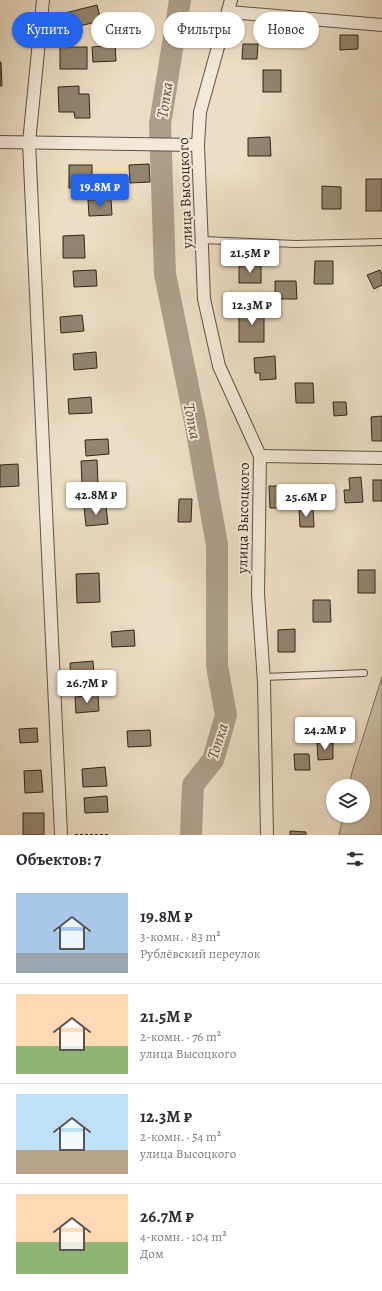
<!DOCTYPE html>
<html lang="ru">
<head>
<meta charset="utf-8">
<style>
  :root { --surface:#fff; --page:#f7f7f7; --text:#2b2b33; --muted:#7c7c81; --line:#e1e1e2; --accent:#2563eb }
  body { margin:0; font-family:Alegreya,serif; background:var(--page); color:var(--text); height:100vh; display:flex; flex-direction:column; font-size:15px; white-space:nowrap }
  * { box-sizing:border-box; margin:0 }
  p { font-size:13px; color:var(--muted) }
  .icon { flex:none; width:22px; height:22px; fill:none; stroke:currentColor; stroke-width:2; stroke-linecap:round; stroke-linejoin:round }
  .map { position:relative; height:835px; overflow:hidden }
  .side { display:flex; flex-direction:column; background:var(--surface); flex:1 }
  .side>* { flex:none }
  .top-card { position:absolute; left:12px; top:12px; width:358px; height:36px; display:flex; gap:8px }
  .tools { position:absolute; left:326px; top:779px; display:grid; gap:8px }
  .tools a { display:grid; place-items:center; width:44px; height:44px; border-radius:50%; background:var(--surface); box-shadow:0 1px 3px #0004; font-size:20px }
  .price { position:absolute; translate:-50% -34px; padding:0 9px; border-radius:4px; background:#fff; color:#222; font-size:13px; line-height:26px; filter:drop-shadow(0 1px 2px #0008) }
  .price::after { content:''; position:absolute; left:50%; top:24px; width:12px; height:9px; margin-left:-6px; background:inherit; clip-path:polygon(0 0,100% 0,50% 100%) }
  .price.current { background:var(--accent); color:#fff }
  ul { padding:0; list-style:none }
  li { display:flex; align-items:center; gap:12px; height:100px; padding:0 16px }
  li+li { border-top:1px solid var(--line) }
  li span { display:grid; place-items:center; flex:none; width:112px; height:80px; border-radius:0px; color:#555 }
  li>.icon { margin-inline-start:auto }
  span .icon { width:48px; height:48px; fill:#fffc; stroke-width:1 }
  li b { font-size:17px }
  h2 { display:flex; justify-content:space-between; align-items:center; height:48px; padding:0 16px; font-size:17px }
  .chip { padding:0 14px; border-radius:18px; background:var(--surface); box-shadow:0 1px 3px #0004; font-size:14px; line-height:36px }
  .chip.current { background:var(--accent); color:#fff }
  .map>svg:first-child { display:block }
  .green { fill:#ccbea7; stroke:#7f7160 }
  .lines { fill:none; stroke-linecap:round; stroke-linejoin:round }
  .river { stroke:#ad9e8a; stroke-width:22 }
  .building { fill:#938471; stroke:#322418 }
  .service-casing { stroke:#605243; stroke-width:8 }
  .minor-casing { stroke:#605243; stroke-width:14 }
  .path { stroke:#322418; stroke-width:2; stroke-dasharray:3 2; stroke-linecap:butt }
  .service { stroke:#f3e9d9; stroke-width:6 }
  .minor { stroke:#f3e9d9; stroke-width:12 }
  .labels { text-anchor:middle; stroke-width:4; stroke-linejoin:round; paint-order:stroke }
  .street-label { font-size:15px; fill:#322418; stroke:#f3e9d9 }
  .water-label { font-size:16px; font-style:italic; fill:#5d4f40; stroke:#f3e9d9 }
</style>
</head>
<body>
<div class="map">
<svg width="382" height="835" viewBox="0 0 382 835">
  <rect width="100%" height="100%" fill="#ecddc4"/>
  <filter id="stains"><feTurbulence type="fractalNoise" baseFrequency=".005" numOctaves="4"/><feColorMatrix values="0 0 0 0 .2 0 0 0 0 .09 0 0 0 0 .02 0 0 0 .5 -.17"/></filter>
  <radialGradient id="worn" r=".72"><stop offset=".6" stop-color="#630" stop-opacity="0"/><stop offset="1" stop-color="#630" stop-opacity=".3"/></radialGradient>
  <path class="green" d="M382,677V835H339L343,816H363V786H349L352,772Z"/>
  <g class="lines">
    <path class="river" d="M180,0L160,124L165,274L195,421L217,545V666L226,715L213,760L193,785L191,835"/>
  </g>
  <g class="building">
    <path d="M97,5L101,21L61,30L57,15Z"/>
    <path d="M340,35H358V49L340,50Z"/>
    <path d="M243,44H258L257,59H242Z"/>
    <path d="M115,45L116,61L93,62L92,47Z"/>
    <rect x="60" y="47" width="27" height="22"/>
    <path d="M0,62H1L2,86H0Z"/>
    <rect x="263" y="70" width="18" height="22"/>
    <path d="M79,86V94H89L90,118H75L74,112H59L58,87Z"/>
    <path d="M270,137L271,156H248V138Z"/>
    <path d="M149,164L150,182L130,183L129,165Z"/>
    <rect x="69" y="165" width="23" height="23"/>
    <rect x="366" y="179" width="16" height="32"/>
    <path d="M322,186L341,187V209H322Z"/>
    <path d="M111,199L112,215L89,216L88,200Z"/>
    <path d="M84,235L85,258H63V236Z"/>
    <path d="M315,261H333V284H314Z"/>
    <rect x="239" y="266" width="22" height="17"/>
    <path d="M96,270L97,286L74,287L73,271Z"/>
    <path d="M380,270L382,275V285L374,289L367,275Z"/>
    <path d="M275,281H296L297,299H275Z"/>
    <rect x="239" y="311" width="25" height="31"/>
    <path d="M82,315L84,331L61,333L60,317Z"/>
    <path d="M96,352L97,368L74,370L73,354Z"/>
    <path d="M275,356L276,379L260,380V373H255L254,358Z"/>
    <path d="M295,383H313L314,403H296Z"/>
    <path d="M91,397L92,413L69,414L68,399Z"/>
    <path d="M333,402H346L347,415L334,416Z"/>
    <path d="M382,416V441H372L371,417Z"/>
    <path d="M108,439L109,454L86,456L85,440Z"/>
    <path d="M97,460L98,483L82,484L81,461Z"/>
    <path d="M18,464L19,486L0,487V465Z"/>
    <path d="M361,477L363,502L345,503L344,490H350L349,478Z"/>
    <rect x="373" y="480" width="9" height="21"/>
    <path d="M269,486H285L286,508H270Z"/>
    <path d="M179,499H192L191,522H178Z"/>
    <path d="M106,506L108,524L86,526L84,507Z"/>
    <path d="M299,508H313L314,527H300Z"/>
    <rect x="358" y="570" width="17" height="23"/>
    <path d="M99,573L100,602L77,603L76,574Z"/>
    <path d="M313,600H330L331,622H313Z"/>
    <path d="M295,629V652H278V630Z"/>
    <path d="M134,630L135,646L112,647L111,632Z"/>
    <path d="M93,661L94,677L71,679L70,663Z"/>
    <path d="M98,695L99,711L76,713L75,697Z"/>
    <path d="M37,728L38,742L20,743L19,729Z"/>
    <path d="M150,730L151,746L128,747L127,731Z"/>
    <path d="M317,743H333V759L318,760Z"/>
    <path d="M294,754H309L310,770H295Z"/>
    <path d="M105,767L107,786L83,787L82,769Z"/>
    <path d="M41,770L43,792L25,793L24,771Z"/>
    <path d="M107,796L108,812L85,813L84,798Z"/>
    <rect x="23" y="813" width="21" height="22"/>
    <path d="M290,831L306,832V835H290Z"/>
  </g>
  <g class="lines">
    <defs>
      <g id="service">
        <path d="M202,240L296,244L382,242"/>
        <path d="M264,677L364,673"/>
      </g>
      <g id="minor">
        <path d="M43,0L29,143L61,835"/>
        <path d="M231,0L200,112L198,145L204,299L219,366L260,456L258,594L264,682L267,835"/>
        <path d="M229,12L382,25"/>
        <path d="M0,142L198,145"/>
        <path d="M260,456L382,458"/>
      </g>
    </defs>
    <use href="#service" class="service-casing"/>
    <use href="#minor" class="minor-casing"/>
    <path class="path" d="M75,835H110"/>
    <use href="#service" class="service"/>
    <use href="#minor" class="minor"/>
  </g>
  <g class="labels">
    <g class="street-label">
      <text transform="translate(185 193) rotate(-92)" y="5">улица Высоцкого</text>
      <text transform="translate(243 518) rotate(-89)" y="5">улица Высоцкого</text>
    </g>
    <g class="water-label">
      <text transform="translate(164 100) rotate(-81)" y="6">Топка</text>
      <text transform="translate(193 421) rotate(79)" y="6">Топка</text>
      <text transform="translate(217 741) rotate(-72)" y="6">Топка</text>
    </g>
  </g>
  <rect width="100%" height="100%" filter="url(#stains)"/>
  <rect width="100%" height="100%" fill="url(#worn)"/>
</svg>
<div class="tools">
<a><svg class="icon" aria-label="layers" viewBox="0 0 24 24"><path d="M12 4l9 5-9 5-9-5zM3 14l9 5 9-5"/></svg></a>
</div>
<b class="price current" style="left:100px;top:208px">19.8M ₽</b>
<b class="price" style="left:250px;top:274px">21.5M ₽</b>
<b class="price" style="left:252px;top:326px">12.3M ₽</b>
<b class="price" style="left:96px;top:516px">42.8M ₽</b>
<b class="price" style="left:306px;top:518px">25.6M ₽</b>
<b class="price" style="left:87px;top:704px">26.7M ₽</b>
<b class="price" style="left:325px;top:751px">24.2M ₽</b>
<div class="top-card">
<a class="chip current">Купить</a>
<a class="chip">Снять</a>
<a class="chip">Фильтры</a>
<a class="chip">Новое</a>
</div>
</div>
<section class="side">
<h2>Объектов: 7<svg class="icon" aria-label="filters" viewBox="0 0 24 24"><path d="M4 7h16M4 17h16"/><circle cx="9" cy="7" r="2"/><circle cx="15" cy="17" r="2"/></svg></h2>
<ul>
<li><span style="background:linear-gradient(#a9c7e8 75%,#9aa5b1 0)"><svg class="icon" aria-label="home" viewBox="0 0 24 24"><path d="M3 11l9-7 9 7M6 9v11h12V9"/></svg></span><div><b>19.8M ₽</b><p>3-комн. · 83 m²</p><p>Рублёвский переулок</p></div></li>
<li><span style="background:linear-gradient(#ffd9b3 65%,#8fb573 0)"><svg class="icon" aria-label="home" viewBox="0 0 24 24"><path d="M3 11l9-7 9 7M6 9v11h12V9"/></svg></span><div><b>21.5M ₽</b><p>2-комн. · 76 m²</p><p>улица Высоцкого</p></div></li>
<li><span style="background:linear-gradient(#bfe0f5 70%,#b9a48a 0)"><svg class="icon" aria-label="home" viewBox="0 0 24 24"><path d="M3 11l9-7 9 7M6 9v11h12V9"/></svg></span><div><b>12.3M ₽</b><p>2-комн. · 54 m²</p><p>улица Высоцкого</p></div></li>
<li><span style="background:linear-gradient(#ffd9b3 60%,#8fb573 0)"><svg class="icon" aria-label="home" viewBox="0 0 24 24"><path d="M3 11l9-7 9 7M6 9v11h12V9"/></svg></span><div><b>26.7M ₽</b><p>4-комн. · 104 m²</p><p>Дом</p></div></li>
</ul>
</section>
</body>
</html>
